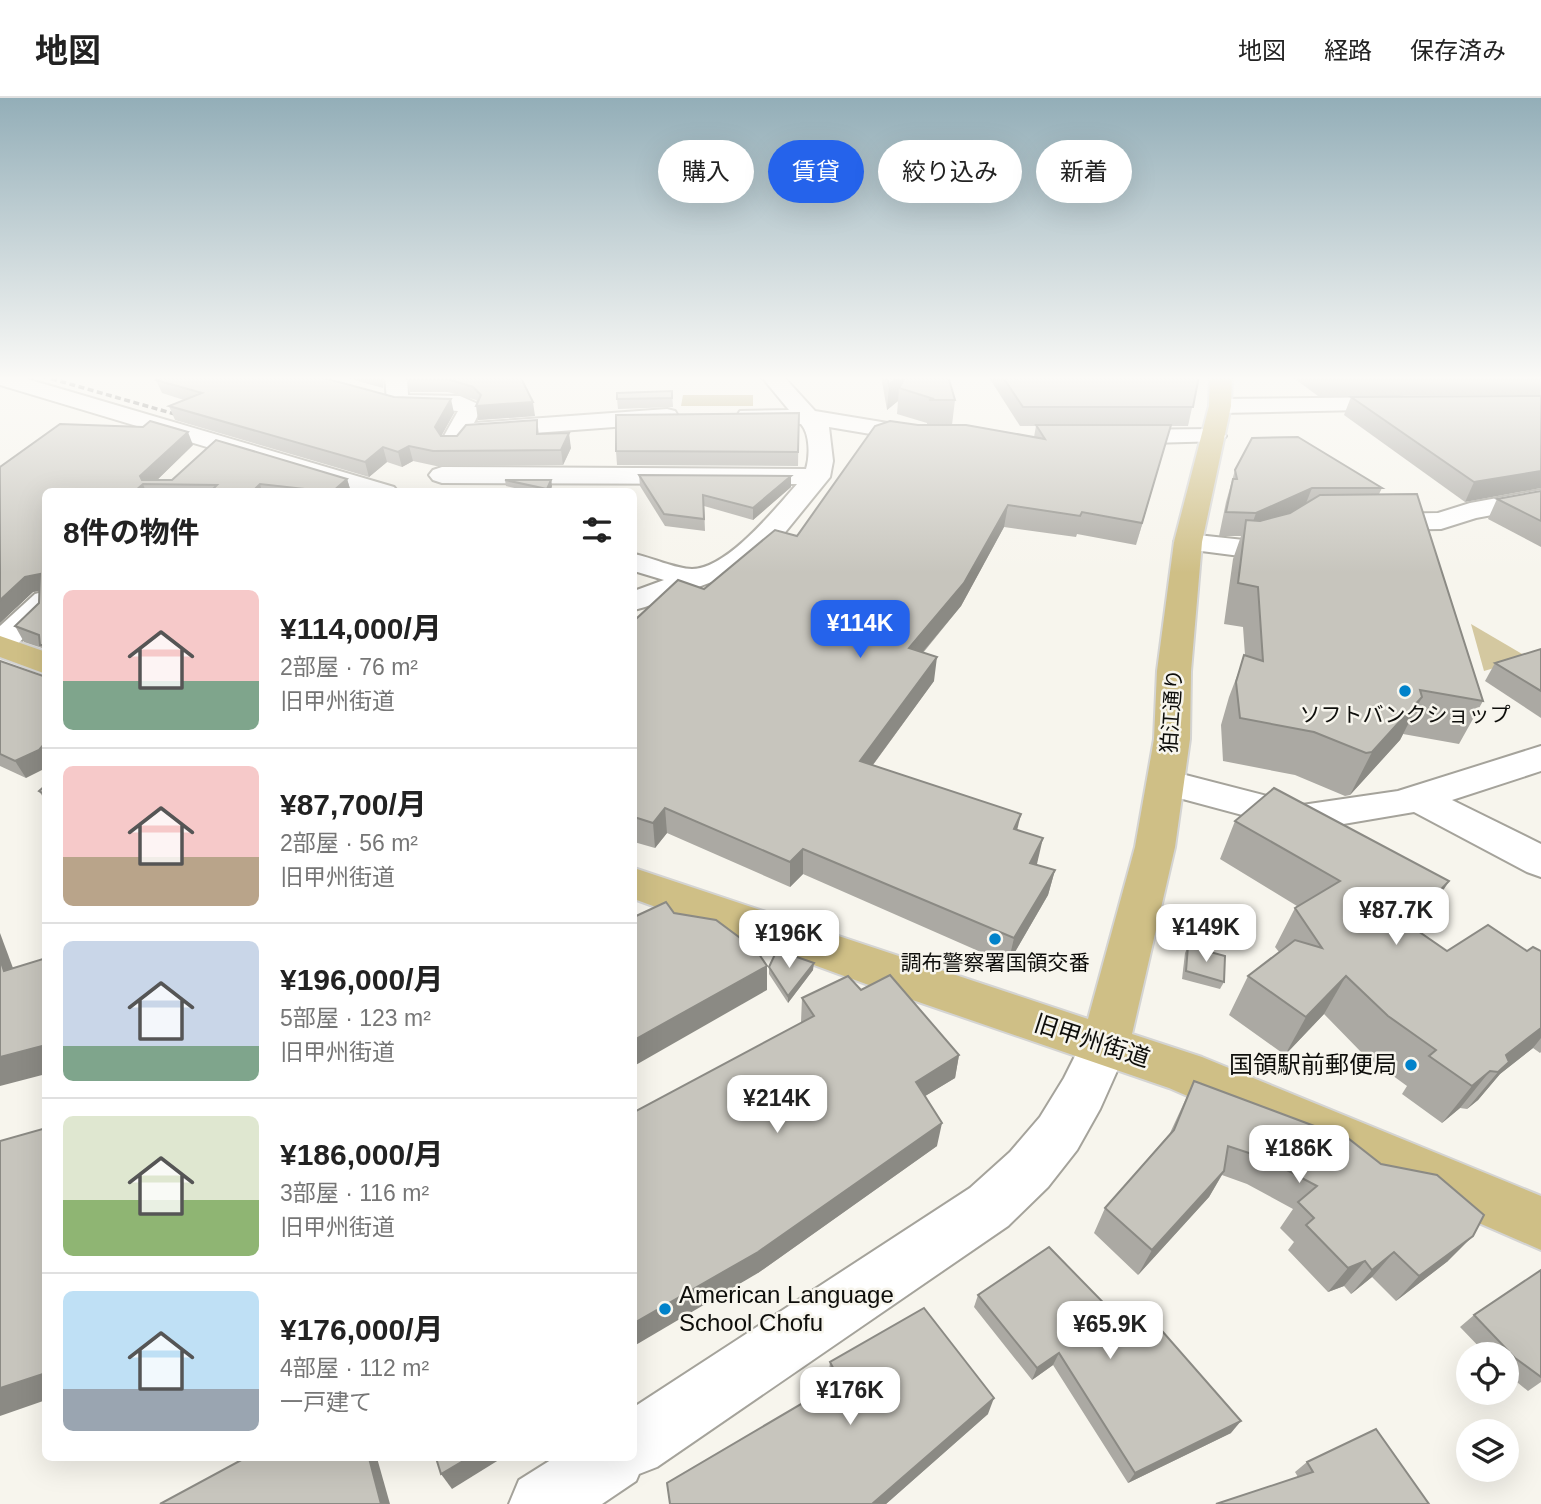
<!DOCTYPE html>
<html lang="ja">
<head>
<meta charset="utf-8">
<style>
  :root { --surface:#fff; --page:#f6f6f6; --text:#222; --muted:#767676; --line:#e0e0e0; --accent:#2563eb }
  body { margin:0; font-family:Helvetica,"Noto Sans JP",sans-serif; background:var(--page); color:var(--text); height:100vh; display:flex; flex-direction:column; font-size:26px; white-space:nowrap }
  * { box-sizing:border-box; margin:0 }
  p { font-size:23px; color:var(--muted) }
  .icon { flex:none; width:38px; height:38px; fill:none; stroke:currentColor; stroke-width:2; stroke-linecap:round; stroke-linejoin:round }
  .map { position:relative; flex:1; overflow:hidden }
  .side { position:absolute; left:42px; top:390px; width:595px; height:973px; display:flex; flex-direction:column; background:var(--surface); border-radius:10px; box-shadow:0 7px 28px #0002 }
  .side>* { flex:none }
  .banner { position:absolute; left:658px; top:42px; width:665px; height:63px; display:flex; gap:14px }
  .tools { position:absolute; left:1456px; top:1244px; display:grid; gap:14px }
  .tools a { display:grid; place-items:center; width:63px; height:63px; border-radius:50%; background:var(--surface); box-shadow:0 7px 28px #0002; font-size:35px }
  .price { position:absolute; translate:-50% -60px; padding:0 16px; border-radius:14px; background:#fff; color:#222; font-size:23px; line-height:46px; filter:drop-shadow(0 2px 4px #0008) }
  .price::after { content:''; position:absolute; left:50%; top:42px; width:21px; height:16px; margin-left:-10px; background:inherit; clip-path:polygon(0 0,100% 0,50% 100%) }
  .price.current { background:var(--accent); color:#fff }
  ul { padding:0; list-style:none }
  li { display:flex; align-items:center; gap:21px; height:175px; padding:0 21px }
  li+li { border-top:2px solid var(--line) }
  li span { display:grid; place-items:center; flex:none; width:196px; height:140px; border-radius:10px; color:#555 }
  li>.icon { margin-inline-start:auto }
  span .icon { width:84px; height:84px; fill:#fffc; stroke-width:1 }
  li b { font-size:30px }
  h2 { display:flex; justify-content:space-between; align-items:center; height:84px; padding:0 21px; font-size:30px }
  .tag { padding:0 24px; border-radius:32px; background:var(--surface); box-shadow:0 7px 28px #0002; font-size:24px; line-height:63px }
  .tag.current { background:var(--accent); color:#fff }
  header { display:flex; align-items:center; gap:42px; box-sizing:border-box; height:98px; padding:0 35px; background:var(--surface); border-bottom:2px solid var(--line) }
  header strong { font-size:33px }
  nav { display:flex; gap:38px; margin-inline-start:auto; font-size:24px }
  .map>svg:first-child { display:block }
  .green { fill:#d4c8a0 }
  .water { fill:#b3a46f }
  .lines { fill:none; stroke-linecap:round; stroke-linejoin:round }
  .minor-casing { stroke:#a5a39b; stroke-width:4 }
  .major-casing { stroke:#d4d4d3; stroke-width:4 }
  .minor { fill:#fff; fill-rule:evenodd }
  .major { fill:#cfbf86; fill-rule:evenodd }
  .rail { stroke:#5a5955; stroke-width:3.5; stroke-dasharray:6 3.5; stroke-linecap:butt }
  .wall { fill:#aba9a3 }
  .shaded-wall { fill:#8b8a84 }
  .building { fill:#c7c5bd; stroke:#8b8a84; stroke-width:2 }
  .poi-dot { fill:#0082ca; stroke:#f7f5ed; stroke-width:2.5 }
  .labels { text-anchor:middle; stroke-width:5; stroke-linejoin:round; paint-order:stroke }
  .street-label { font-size:21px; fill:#0e0e0b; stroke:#f7f5ed }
  .poi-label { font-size:21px; fill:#0e0e0b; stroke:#f7f5ed }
  .near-street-label { font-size:24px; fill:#0e0e0b; stroke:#f7f5ed }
  .near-poi-label { font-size:24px; fill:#0e0e0b; stroke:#f7f5ed; text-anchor:end }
</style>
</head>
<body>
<header>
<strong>地図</strong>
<nav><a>地図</a><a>経路</a><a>保存済み</a></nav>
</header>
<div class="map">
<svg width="1541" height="1406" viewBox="0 0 1541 1406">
  <rect width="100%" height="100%" fill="#f7f5ed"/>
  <path class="green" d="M1471,526L1529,560L1484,573Z"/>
  <path class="water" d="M683,297H753V308H681Z"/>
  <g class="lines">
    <defs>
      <g id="minor">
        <path d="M0,278H17L394,389L398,394H357L0,287Z"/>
        <path d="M385,278H407L408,297L460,298L478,306L481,311L474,325L667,311L675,313L678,318L675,323L667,325L467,340L460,350H444L440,345L458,313L390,308L387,303Z"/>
        <path d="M761,278H783L815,313L924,331L932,333L936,338L932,343L924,345L829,329L833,363L830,379L778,443L741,473L645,509L634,512V493L664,482L634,473V456C650,459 676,471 692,471C727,471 775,411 797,386L442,385L433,382L429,377L433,372L442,369L806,371C810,358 810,336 801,326L748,325L740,323L737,318L740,313L789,312Z"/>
        <path d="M1399,299L1407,301L1410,306L1407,311L1220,315L1212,313L1209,308L1212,303L1220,301Z"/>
        <path d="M1214,331L1222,333L1226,338L1222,343L1114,346L1106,344L1102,339L1106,334L1114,332Z"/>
        <path d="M1541,392V408L1476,420L1441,431L1375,432L1365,430L1361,424L1365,418L1375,416L1438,415L1470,405Z"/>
        <path d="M1286,424L1296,426L1300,432L1296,438L1248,459L1178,450L1174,444L1178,438L1188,436L1244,442Z"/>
        <path d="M46,493V519L11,552L0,555V528L35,496Z"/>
        <path d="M1541,648V673L1452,702L1541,746V779L1527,774L1414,714L1302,733L1153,693L1147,684L1153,675L1166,672L1302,707L1398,693Z"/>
        <path d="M1105,926L1122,932L1129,946L1100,1011L1077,1052L1048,1089L1008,1128L657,1369L639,1376L636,1383L602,1406H509L519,1382L554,1360H634V1309L970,1090L1010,1054L1040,1019L1064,980L1088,932Z"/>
      </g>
      <g id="major">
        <path d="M1210,278H1232L1231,308L1202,444L1191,573L1190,641L1175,749L1132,936L1202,959L1541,1098V1152L1169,990L866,886L634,801V770L1088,921L1135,749L1154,641L1157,573L1174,444L1209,308Z"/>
        <path d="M0,538L46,554V576L0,559Z"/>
      </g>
    </defs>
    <use href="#minor" class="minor-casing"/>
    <use href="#major" class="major-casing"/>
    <use href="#minor" class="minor"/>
    <use href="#major" class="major"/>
    <path class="rail" d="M42,278L192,321"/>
  </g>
  <g class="wall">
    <path d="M340,278H383V290Z"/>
    <path d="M407,278H520L535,318L478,322V304L476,302L448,294H410Z"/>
    <path d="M881,278H948L955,302L952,327L1034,339L1036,328H1020L988,278H1199L1188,328H1170L1136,447L1077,436L1076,439L1004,429L961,508L923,555L934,583L873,667L1017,732L1036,767L1055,772L1048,797L1008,866L803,776L790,789L667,735L655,750L634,744V519L637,520L704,491L797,438L918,327H927V325L897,316L898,303L887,312Z"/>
    <path d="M1291,278H1541V297L1318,298Z"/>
    <path d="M156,282L454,315L441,338H457L537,322L539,336L571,350L563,367L436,368L413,363L402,369L387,364L369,379L175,322L169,308L184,302L162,295Z"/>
    <path d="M672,293L673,309L618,311L617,301Z"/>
    <path d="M1541,298L1465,404L1344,317L1351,299Z"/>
    <path d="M799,315L798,368L617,367L616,353Z"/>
    <path d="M193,347L157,382L347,381L351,394H46V557L42,550L24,544L15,528L39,505L40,493L33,494L0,525V369Z"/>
    <path d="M1235,372L1382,390L1379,396L1483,603L1459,646L1403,636L1400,642L1350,697L1345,698L1295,677L1223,663L1221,627L1229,599L1245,557L1243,529L1224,526L1233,461L1241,438H1219L1226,404Z"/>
    <path d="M639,377L791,378V389L753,422L704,408L705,433L665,428L640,388Z"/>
    <path d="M505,382H551L552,388L550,394H532L506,388Z"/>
    <path d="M1541,393V449L1488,421L1497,401Z"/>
    <path d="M1541,551V620L1485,583L1495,565Z"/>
    <path d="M0,563L26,680L0,668Z"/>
    <path d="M46,687V704L39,693Z"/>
    <path d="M1235,723L1425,822L1416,831L1447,853H1541V954L1540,955L1533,950L1500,976L1478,1002L1467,1011L1460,1010L1442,1025L1402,996L1407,988L1363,956L1324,916L1285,957L1229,917L1248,878L1279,854L1275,849L1295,810L1297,808L1220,761Z"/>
    <path d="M1188,848L1224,884L1220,891L1182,881L1185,855Z"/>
    <path d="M769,869L813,872L788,905L769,876Z"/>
    <path d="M861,892L959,957L955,980L925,998L937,1048L758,1175L801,924L802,900Z"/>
    <path d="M1194,983L1448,1163L1396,1203L1372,1179L1351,1196L1344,1188L1328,1194L1288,1152L1294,1144L1280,1130L1293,1111L1247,1086L1222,1077L1209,1099L1138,1177L1094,1135L1105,1110L1170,1035Z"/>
    <path d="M1541,1172V1284L1528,1293L1507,1276V1256H1486L1460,1229L1474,1217Z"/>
    <path d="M978,1197L1231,1335L1128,1385L1053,1267L1032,1282L974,1209Z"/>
    <path d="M830,1264L988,1316L886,1406H670L832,1288L828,1281Z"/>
    <path d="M1307,1364L1429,1406L1298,1379L1295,1374Z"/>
  </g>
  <g class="shaded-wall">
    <path d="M899,278H912L899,290L898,303L887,312L889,287Z"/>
    <path d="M451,301L454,315L438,344L435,329Z"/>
    <path d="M533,304L535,318L478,322L476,308Z"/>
    <path d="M1171,327L1165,348L1136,447L1142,425Z"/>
    <path d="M188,334L193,347L153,386H143L140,378Z"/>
    <path d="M569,335L571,350L563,367L561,352Z"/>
    <path d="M409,348L413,363L402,369L398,354Z"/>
    <path d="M383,349L387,364L369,379L365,364Z"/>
    <path d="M1541,373V390L1465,404L1474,384Z"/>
    <path d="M791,378V389L753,422V410Z"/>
    <path d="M347,381L351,394H332Z"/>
    <path d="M551,382L552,388L550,394H547V391Z"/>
    <path d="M143,386L146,394H134Z"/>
    <path d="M260,386L262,394H252Z"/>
    <path d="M1312,390L1303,413L1248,438L1256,415Z"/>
    <path d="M1008,407L1004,429L961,508L906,574L909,550Z"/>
    <path d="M40,476L46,491L33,494L0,525V502L25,479Z"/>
    <path d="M937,559L934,583L858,687L860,663Z"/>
    <path d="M1422,599L1400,642L1350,697L1372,654Z"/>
    <path d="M46,644V670L26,680L15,663Z"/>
    <path d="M665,710L667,735L655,750L653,725Z"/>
    <path d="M1021,716L1015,741L1014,731Z"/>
    <path d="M1043,740L1037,766L1024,790L1030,765Z"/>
    <path d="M803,751V776L790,789V764Z"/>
    <path d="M1055,772L1048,797L1008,866L1014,840Z"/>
    <path d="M1449,783L1425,822L1384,865L1408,826Z"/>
    <path d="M0,835L23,897L4,873L0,861Z"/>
    <path d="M814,865L813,872L788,905V898Z"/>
    <path d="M767,868V892L634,968V942Z"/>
    <path d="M1346,878L1324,916L1285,957L1306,919Z"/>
    <path d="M1541,930V940L1533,950L1500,976L1478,1002L1467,1011L1498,974L1506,957Z"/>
    <path d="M46,947V976L0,988V959Z"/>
    <path d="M959,957L955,980L912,1006L916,984Z"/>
    <path d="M1490,973L1460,1010L1442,1025L1472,988Z"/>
    <path d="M942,1025L937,1048L758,1175L634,1248V1225Z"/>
    <path d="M1224,1073L1209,1099L1138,1177L1152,1152Z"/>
    <path d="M1473,1138L1448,1163L1396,1203L1419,1178Z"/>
    <path d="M1394,1154L1372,1179L1351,1196L1372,1172Z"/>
    <path d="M1365,1163L1344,1188L1328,1194L1348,1170Z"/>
    <path d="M1059,1255L1053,1267L1032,1282L1037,1270Z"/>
    <path d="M46,1275V1302L0,1318V1290Z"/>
    <path d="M994,1300L988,1316L886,1406H872Z"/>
    <path d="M1241,1323L1231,1335L1128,1385L1135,1375Z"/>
    <path d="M369,1360H377L390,1406H381Z"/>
    <path d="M468,1360H502L452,1391L441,1376Z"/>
  </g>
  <g class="building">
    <path d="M165,278H317L394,299L451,301L435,329L441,338H457L466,327L537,322V336L569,335L561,352L433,353L409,348L398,354L383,349L365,364L169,308L202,295L156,282Z"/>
    <path d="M407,278H520L533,304L476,308L481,297L473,289L445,280L407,281Z"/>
    <path d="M887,278H899L889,287Z"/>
    <path d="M906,278H948L955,302H929L934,301L899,290Z"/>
    <path d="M1002,278H1199L1193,309H1023Z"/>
    <path d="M1321,278H1541V280H1324Z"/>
    <path d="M672,293V300L617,301V295Z"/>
    <path d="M1541,298V373L1474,384L1351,299Z"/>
    <path d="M799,315L798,354L616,353V317Z"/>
    <path d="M150,323L188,334L140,378L142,382H172L216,342L347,381L332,394L260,386L252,394H210L217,387L143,386L134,394H46V547H40L39,537L15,528L39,505L40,476L25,479L0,502V369L60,326L143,329Z"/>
    <path d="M890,323L918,327H966L1045,341L1036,327H1171L1142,425L1082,414L1080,418L1008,407L964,485L909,550L937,559L860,663L1021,716L1014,731L1043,740L1030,765L1055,772L1014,840L803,751L790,764L665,710L653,725L634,719V519L637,520L678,482L704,491L775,432L797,438L875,328Z"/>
    <path d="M1298,339L1382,390H1312L1256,415L1226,414L1233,381H1237L1235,372L1252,340Z"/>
    <path d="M639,377L791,378L753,410L703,397L704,421L664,416Z"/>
    <path d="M505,382H551L547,391Z"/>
    <path d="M1541,393V423L1497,401Z"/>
    <path d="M1417,396L1483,603L1420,592L1422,599L1372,654L1366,655L1314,634L1240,620L1236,584L1244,557L1263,563L1258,489L1238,485L1246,422L1260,423L1290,415L1320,397Z"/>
    <path d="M1541,551V593L1495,565Z"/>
    <path d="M0,563L46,579V644L39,652L15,663L0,656Z"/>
    <path d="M46,687V697L39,693Z"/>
    <path d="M1274,690L1449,783L1408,826L1447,853L1488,827L1527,853L1533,849L1541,853V930L1506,957L1509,964L1498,974L1490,973L1472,988L1429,958L1436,952L1388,918L1346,878L1306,919L1248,878L1295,842L1322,850L1295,810L1340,783L1235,723Z"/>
    <path d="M666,804L674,815L716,822L747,845L750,843L767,868L634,942V819Z"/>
    <path d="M1188,848L1225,858L1224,884L1186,873Z"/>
    <path d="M777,852L814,865L788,898L769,869Z"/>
    <path d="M46,860V947L0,959V861L4,873Z"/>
    <path d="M890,877L959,957L916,984L942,1025L758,1154L634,1225V1014L814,918L802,900L848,878L861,892Z"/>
    <path d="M1194,983L1349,1041L1381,1066L1437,1077L1484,1117L1473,1138L1419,1178L1394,1154L1372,1172L1365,1163L1348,1170L1306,1127L1314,1120L1298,1104L1317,1088L1264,1060L1228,1048L1224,1073L1152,1152L1105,1110L1174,1032Z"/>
    <path d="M46,1030V1275L0,1290V1043Z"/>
    <path d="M1049,1149L1129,1231L1149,1218L1241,1323L1135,1375L1059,1255L1037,1270L978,1197Z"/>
    <path d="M1541,1172V1279L1515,1260L1474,1217Z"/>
    <path d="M924,1210L994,1300L872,1406H670L667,1385L840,1283L830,1264Z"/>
    <path d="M1376,1331L1429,1406H1216L1313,1374L1307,1364Z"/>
    <path d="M245,1360H369L381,1406H160Z"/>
    <path d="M436,1360H468L441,1376Z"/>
  </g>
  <linearGradient id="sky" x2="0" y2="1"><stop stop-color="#93aeb8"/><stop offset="0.59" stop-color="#fbfaf7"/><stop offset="1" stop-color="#fbfaf7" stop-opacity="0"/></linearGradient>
  <rect width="1541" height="475" fill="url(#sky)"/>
  <g class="poi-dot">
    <circle cx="1405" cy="593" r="7"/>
    <circle cx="995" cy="841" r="7"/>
    <circle cx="1411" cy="967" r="7"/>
    <circle cx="665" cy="1211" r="7"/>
  </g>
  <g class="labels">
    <g class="street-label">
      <text transform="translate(1172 613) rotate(-86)" y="7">狛江通り</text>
    </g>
    <g class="poi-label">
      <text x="1405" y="624">ソフトバンクショップ</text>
      <text x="995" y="872">調布警察署国領交番</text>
    </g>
    <g class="near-street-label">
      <text transform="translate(1092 943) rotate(18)" y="8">旧甲州街道</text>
    </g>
    <g class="near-poi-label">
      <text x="1397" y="975">国領駅前郵便局</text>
      <text x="679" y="1205" text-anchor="start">American Language<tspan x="679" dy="28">School Chofu</tspan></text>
    </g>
  </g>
</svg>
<div class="tools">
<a><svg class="icon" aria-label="locate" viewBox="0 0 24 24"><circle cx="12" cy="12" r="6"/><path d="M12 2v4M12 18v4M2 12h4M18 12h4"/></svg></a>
<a><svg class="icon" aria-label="layers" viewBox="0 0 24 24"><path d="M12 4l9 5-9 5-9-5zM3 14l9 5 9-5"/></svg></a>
</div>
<b class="price current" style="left:860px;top:562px">¥114K</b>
<b class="price" style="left:1396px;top:849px">¥87.7K</b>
<b class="price" style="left:1206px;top:866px">¥149K</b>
<b class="price" style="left:789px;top:872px">¥196K</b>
<b class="price" style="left:777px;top:1037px">¥214K</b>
<b class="price" style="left:1299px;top:1087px">¥186K</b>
<b class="price" style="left:1110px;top:1263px">¥65.9K</b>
<b class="price" style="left:850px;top:1329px">¥176K</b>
<div class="banner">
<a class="tag">購入</a>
<a class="tag current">賃貸</a>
<a class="tag">絞り込み</a>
<a class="tag">新着</a>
</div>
<section class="side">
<h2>8件の物件<svg class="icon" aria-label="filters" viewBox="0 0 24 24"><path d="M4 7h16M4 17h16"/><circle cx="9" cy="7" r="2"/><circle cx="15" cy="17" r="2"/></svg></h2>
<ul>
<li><span style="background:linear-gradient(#f6c9c9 65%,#7fa58c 0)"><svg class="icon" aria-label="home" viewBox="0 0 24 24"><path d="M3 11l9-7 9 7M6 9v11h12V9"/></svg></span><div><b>¥114,000/月</b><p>2部屋 · 76 m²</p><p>旧甲州街道</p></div></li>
<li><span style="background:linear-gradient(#f6c9c9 65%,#b9a48a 0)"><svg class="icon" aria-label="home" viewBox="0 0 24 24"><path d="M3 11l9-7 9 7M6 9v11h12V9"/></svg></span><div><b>¥87,700/月</b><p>2部屋 · 56 m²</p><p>旧甲州街道</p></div></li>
<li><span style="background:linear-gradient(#c9d6e8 75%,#7fa58c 0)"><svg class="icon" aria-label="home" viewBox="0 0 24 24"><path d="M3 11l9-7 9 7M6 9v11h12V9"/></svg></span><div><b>¥196,000/月</b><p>5部屋 · 123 m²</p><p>旧甲州街道</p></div></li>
<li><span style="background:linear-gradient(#dfe7d0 60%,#8fb573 0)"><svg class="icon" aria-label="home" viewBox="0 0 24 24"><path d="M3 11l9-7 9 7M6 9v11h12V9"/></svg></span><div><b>¥186,000/月</b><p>3部屋 · 116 m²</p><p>旧甲州街道</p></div></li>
<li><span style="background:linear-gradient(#bfe0f5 70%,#9aa5b1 0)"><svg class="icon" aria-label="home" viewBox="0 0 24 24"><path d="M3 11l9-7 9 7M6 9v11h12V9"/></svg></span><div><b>¥176,000/月</b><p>4部屋 · 112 m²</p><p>一戸建て</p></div></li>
</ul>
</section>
</div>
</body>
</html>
